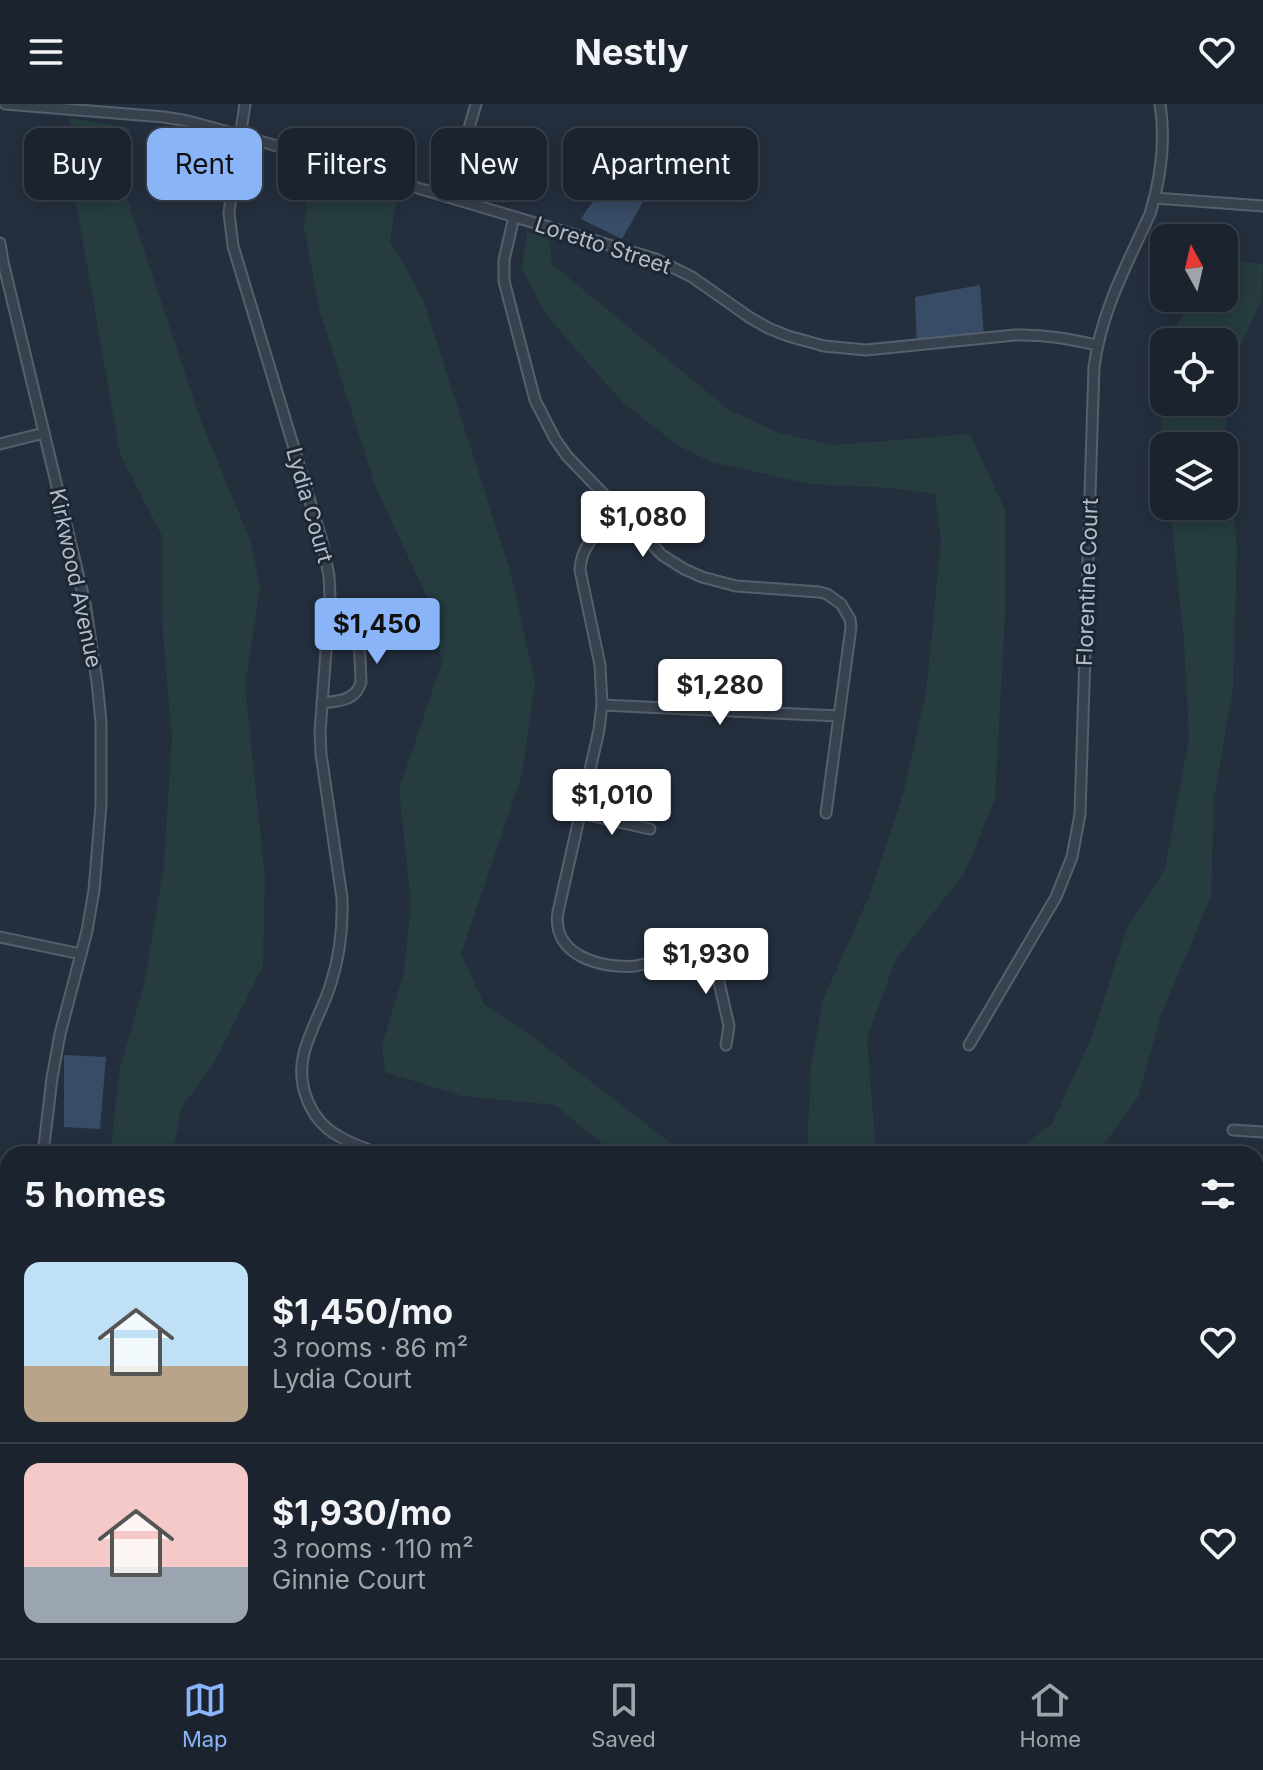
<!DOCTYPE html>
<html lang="en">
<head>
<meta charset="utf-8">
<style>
  :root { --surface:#1b232e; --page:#282f3a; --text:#f1f3f6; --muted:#a0a4aa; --line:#39404a; --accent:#8ab4f8 }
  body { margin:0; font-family:Inter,sans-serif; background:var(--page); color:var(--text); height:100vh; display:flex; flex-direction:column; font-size:30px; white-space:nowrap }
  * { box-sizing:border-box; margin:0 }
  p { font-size:26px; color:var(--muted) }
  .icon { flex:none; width:44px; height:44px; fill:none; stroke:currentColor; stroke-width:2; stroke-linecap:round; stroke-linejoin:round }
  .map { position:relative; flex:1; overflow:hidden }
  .panel { position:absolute; left:0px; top:1042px; width:1264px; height:512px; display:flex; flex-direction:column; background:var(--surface); border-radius:24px 24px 0 0; box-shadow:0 4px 20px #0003,0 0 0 2px var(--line) }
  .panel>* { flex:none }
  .hud { position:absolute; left:24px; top:24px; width:800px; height:72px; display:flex; gap:16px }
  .needle { width:52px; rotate:352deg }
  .fabs { position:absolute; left:1150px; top:120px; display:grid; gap:16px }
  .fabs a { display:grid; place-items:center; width:88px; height:88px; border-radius:16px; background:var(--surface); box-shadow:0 4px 20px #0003,0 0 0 2px var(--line); font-size:40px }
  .price { position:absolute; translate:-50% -68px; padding:0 18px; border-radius:8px; background:#fff; color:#222; font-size:26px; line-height:52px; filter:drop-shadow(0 2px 4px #0008) }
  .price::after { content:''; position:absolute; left:50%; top:48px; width:24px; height:18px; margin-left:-12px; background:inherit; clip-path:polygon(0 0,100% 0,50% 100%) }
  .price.current { background:var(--accent); color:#111 }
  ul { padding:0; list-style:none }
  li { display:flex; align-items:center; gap:24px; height:200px; padding:0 24px }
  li+li { border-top:2px solid var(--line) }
  li span { display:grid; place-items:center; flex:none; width:224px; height:160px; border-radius:16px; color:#555 }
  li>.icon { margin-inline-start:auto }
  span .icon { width:96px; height:96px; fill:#fffc; stroke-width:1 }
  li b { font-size:34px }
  h2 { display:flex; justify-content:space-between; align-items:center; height:96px; padding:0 24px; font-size:34px }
  .chip { padding:0 28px; border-radius:16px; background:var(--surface); box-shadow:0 4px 20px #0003,0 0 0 2px var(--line); font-size:28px; line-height:72px }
  .chip.current { background:var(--accent); color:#111 }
  header { display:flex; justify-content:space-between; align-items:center; height:104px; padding:0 24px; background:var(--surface); font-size:36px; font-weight:700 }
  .tab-bar { display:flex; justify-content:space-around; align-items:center; height:112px; border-top:2px solid var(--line); background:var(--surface); font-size:22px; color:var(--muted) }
  .tab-bar a { display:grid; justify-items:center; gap:4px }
  .tab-bar .current { color:var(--accent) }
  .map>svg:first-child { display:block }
  .green { fill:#263c3f }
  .water { fill:#394c67 }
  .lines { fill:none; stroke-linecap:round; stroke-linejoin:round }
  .street-casing { stroke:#565f6c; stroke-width:13 }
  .secondary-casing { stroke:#565f6c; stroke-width:18 }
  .street { stroke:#38414e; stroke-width:9 }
  .secondary { stroke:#465061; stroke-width:14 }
  .labels { text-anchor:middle; stroke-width:6; stroke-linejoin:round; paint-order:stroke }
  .street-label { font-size:22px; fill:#b4bcc9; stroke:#1d2633 }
</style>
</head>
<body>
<header><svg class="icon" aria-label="menu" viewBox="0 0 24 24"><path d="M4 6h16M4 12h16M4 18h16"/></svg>Nestly<svg class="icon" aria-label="heart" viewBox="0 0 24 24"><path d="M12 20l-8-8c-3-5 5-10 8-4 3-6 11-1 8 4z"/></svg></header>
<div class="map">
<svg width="1263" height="1554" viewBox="0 0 1263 1554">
  <rect width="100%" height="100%" fill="#242f3e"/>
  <g class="green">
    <path d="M70,14L130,24L127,95L201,317L250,436L260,484L245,581L265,775L263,862L214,959L181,1004L174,1043L177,1050H110L120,964L144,881L164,761L172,634L163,530L162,432L120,350L72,75Z"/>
    <path d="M311,63L398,86L390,137L423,195L510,467L535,578L522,670L461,850L484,900L533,933L685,1050H615L555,1001L462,992L385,968L382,942L404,868L411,800L399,685L442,559L429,497L376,384L320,208L304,123Z"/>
    <path d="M527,128L549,133L552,160L729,306L779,329L835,341L970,330L1005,406V513L995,695L964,770L896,855L867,934L875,1038L879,1050H807L811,963L823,896L870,790L903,690L926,589L941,437L935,390L891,384L810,380L711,358L679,342L623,299L547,212L522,165Z"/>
    <path d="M1240,158L1263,160L1261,196L1228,270L1226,330L1237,442L1233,585L1214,695L1211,793L1162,908L1138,993L1097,1050H1012L1052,1020L1092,932L1127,824L1165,765L1189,634L1184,537L1170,402H1224V342H1164V347L1160,307L1164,259V298H1224V238H1166V236L1194,194H1224V170Z"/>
  </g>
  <g class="water">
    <path d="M626,81L648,89L622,135L581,115C592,96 604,85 626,81Z"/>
    <path d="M980,181L984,233L917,242L915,193Z"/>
    <path d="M64,951L106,953L100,1025L64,1023Z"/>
    <path d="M219,1546H330L328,1554H220Z"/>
  </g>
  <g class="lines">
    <defs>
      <g id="street">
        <path d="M5,0L164,13L188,17L240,31L656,155L692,173L749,213L768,224L788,232L824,242L866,246L1015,231C1044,230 1069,235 1097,241"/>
        <path d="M245,0L231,93L229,109L233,142L322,437L329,472L330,492L320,628L321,650L342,794C343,824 340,851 331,879C324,903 310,925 304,949C296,981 310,1017 340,1033C352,1040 367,1045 380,1050"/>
        <path d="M449,93L476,0"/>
        <path d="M1155,94L1263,102"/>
        <path d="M514,113L504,156V177L535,296L555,335L567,352L662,451L684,465L702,473L736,482L819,488L827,490L841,500L850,515L851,523L826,709"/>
        <path d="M0,139L3,158L85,499L97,578L101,618V701L94,786L87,827L60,930L52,974L43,1050"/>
        <path d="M0,340L44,329"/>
        <path d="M619,407C601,425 581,439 580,466L600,561L602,601L599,626L558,808C551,852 602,865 636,862L738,836"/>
        <path d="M322,599C338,597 356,597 361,578L359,531L349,522L328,518"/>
        <path d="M602,601L839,612"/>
        <path d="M580,709L650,725"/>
        <path d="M0,833L81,850"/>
        <path d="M711,843L729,922L726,941"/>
        <path d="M969,941L1056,793L1072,753L1080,710L1094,263C1101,208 1127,160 1150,110C1161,74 1166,38 1160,0"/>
        <path d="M1233,1026L1263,1028"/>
        <path d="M0,1349H8"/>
        <path d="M0,1442H8"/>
        <path d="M1256,1486L1263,1381"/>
        <path d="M0,1537H8"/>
        <path d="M406,1546L421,1554"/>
        <path d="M590,1546L604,1554"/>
        <path d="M209,1554V1546"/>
        <path d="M434,1554L439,1546"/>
        <path d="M544,1554L548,1546"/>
        <path d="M767,1554L770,1546"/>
        <path d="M1066,1554L1067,1546"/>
        <path d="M1251,1554V1546"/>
      </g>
      <g id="secondary">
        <path d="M0,1241H8"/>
        <path d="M0,1255H8"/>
        <path d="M801,1546L822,1554"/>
        <path d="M846,1546L874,1554"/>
      </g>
    </defs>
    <use href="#street" class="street-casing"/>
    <use href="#secondary" class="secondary-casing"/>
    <use href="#street" class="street"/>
    <use href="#secondary" class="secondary"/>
  </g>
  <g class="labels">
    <g class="street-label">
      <text transform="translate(603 141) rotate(18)" y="8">Loretto Street</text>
      <text transform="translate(310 401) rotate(74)" y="8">Lydia Court</text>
      <text transform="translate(76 474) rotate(78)" y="8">Kirkwood Avenue</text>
      <text transform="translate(1087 478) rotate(-88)" y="8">Florentine Court</text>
    </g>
  </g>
</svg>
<div class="fabs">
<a><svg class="needle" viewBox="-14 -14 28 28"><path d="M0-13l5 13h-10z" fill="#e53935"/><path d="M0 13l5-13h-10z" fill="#a0a4aa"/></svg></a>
<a><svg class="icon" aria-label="locate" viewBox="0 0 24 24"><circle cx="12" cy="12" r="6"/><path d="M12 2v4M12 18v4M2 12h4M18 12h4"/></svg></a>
<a><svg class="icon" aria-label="layers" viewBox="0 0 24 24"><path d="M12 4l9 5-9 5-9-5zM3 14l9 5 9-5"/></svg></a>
</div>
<b class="price" style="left:643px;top:455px">$1,080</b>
<b class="price current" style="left:377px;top:562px">$1,450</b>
<b class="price" style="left:720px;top:623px">$1,280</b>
<b class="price" style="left:612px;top:733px">$1,010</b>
<b class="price" style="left:706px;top:892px">$1,930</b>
<div class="hud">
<a class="chip">Buy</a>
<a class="chip current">Rent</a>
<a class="chip">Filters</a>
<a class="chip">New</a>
<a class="chip">Apartment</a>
</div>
<section class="panel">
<h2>5 homes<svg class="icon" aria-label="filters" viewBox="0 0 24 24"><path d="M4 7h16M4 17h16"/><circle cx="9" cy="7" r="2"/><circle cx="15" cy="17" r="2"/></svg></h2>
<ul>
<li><span style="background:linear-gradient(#bfe0f5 65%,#b9a48a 0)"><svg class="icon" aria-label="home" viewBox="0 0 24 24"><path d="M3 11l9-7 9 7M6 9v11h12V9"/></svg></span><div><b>$1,450/mo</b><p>3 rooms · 86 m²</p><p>Lydia Court</p></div><svg class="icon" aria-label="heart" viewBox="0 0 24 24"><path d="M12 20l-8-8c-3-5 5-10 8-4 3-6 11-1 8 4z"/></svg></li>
<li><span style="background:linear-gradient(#f6c9c9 65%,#9aa5b1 0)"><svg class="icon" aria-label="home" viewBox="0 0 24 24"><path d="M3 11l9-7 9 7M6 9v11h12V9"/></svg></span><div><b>$1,930/mo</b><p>3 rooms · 110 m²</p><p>Ginnie Court</p></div><svg class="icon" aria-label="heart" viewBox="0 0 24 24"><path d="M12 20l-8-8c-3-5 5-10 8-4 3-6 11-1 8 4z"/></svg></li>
</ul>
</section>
</div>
<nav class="tab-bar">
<a class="current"><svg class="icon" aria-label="map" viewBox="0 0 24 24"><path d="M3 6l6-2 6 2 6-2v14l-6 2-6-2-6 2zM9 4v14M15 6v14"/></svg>Map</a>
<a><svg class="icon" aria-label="saved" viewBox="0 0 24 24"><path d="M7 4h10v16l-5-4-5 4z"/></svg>Saved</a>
<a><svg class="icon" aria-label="home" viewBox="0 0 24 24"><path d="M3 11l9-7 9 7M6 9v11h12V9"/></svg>Home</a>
</nav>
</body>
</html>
